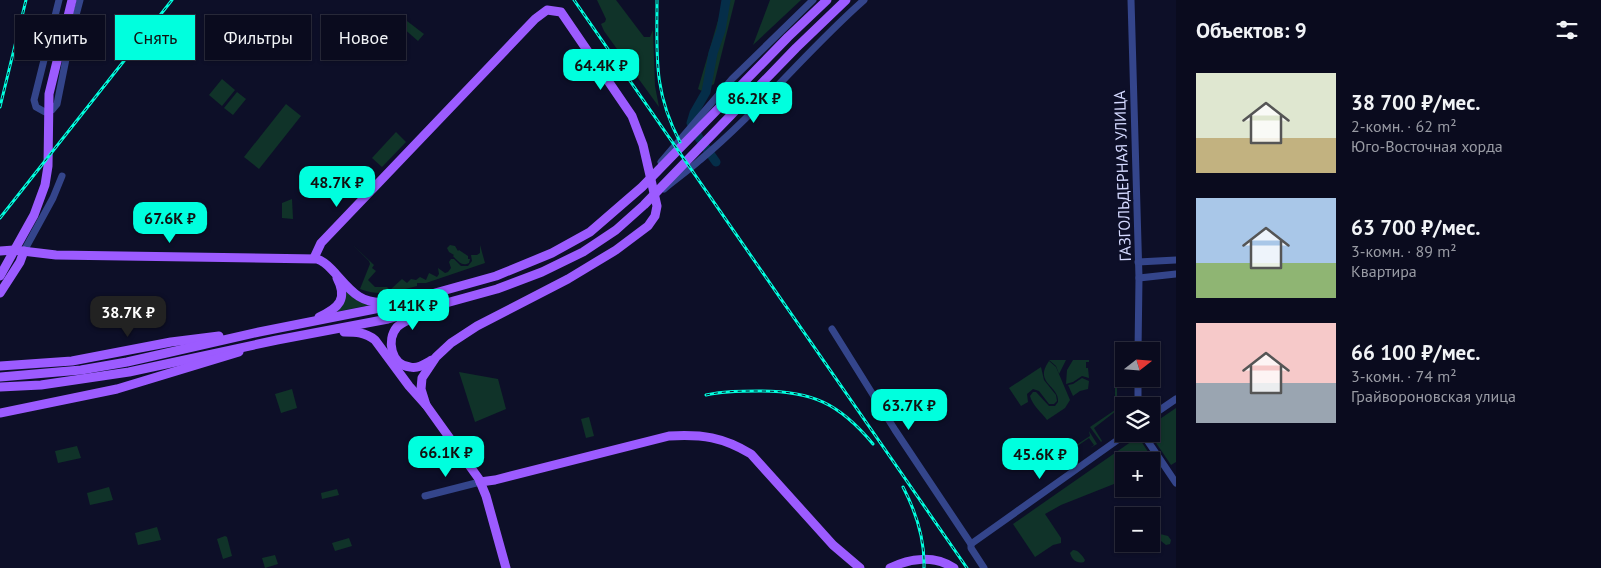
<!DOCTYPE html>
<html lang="ru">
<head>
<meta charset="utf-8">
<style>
  :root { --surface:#0a0b1e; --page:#131427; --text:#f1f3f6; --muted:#999ba4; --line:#2a2b3c; --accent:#00ffde }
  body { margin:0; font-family:"PT Sans",sans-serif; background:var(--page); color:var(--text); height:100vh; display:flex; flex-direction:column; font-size:19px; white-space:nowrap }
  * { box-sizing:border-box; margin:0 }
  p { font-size:16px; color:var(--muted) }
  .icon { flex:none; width:28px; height:28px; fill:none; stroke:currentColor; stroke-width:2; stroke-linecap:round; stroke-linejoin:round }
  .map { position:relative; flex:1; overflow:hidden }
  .sheet { display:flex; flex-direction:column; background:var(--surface); width:425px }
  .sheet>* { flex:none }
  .guide { position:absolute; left:15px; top:15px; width:475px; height:45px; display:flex; gap:10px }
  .needle { width:32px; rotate:73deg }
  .fabs { position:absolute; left:1115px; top:342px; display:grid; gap:10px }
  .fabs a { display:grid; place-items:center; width:45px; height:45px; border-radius:0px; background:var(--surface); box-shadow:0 1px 4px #0004,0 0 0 1px var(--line); font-size:25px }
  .price { position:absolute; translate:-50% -42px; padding:0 11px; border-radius:10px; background:var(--accent); color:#111; font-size:16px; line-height:32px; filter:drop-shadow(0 1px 2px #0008) }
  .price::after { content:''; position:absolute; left:50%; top:30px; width:15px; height:11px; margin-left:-8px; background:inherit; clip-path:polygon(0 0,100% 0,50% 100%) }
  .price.active { background:#222; color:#fff }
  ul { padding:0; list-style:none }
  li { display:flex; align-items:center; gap:15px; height:125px; padding:0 20px }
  li span { display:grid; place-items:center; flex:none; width:140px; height:100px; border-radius:0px; color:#555 }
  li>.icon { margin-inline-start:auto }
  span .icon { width:60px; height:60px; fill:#fffc; stroke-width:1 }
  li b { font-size:21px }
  h2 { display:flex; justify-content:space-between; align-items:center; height:60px; padding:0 20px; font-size:21px }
  .chip { padding:0 18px; border-radius:0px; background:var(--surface); box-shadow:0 1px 4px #0004,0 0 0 1px var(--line); font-size:18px; line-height:45px }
  .chip.active { background:var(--accent); color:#111 }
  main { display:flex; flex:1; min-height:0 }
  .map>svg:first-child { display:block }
  .green { fill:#103329 }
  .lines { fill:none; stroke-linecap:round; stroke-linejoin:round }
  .river { stroke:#052e49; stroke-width:9 }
  .minor { stroke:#34458b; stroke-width:7 }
  .major { stroke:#9c5bff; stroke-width:9 }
  .rail-casing { stroke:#00ffde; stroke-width:3 }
  .rail { stroke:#0d0f28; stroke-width:1; stroke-dasharray:4; stroke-linecap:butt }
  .labels { text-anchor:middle; stroke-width:4.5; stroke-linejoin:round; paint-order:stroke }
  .street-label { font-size:16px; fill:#d4d9ff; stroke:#0d0f28 }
</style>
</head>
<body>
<main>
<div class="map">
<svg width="1176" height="568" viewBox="0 0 1176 568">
  <rect width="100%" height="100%" fill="#0d0f28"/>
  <g class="green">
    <path d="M597,0H616L644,37H650L653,30L655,86L659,107L604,31L601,24L605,22L606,19Z"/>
    <path d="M724,0H735L714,84L702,91L698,89Z"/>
    <path d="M770,0H801L753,45Z"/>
    <path d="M407,21L424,34L418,41L402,27Z"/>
    <path d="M222,79L235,90L222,106L209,95Z"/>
    <path d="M237,92L246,99L233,115L224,108Z"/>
    <path d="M286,104L301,116L259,169L244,157Z"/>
    <path d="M396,132L406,142L382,167L372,158Z"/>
    <path d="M292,199L293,219L282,218V203Z"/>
    <path d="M353,245L374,265L372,268L376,271L368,280L375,287H387L390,290L402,279L407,283L411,279L416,280L420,277L426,280L429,273L437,277L439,274L438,268L445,273L448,272L451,268L449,262L451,259H454L461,266H468L472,261L471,255H477L480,253V245L485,263L426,283H417V286C397,291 380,297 360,289L370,264L369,261Z"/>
    <path d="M450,245L455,246L458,251L459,250L468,256V259H470L469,263C462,267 458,261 453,256L454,255L449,252L447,248Z"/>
    <path d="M345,288L370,305L336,312Z"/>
    <path d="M1049,360H1066L1059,374L1056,366Z"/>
    <path d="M1073,360H1089V362H1086V368H1088L1089,378L1082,376L1073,382L1066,384L1067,370Z"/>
    <path d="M1049,361L1056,367L1070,400L1065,408L1047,420C1042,413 1032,405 1030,396L1033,392H1036L1049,406H1055L1058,402C1060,386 1033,383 1049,361Z"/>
    <path d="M1115,365H1117V403L1130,404V406H1124V412L1121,409L1116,411L1094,428L1102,441L1101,442L1090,427L1115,410Z"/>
    <path d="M1041,367L1044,380L1056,395L1057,401L1054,404H1049L1039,391L1033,389L1027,394L1028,402L1021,406L1009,388Z"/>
    <path d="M459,372L498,379L506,409L475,422Z"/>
    <path d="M1082,378L1089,381L1088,389L1080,391L1073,396L1068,385L1073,384Z"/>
    <path d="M292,389L297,408L281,413L275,394Z"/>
    <path d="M1176,408V462L1171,465L1150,434L1151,425Z"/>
    <path d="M589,417L594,436L586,438L581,419Z"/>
    <path d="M1089,431L1097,444L1090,448L1094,445L1089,438L1073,449L1071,446L1065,450L1067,453L1064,450L1050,459L1071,443L1073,447L1090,436Z"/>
    <path d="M1135,439L1141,441L1154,461L1151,463V461H1124V480L1061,505L1045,514L1061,538V543L1053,545L1035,557L1013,524Z"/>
    <path d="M77,446L81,458L58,463L55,451Z"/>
    <path d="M109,487L113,500L90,505L87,493Z"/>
    <path d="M337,489L339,495L322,499L321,493Z"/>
    <path d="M157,527L161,540L138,545L135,533Z"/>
    <path d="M1160,534L1168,536L1171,540L1170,544L1166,545L1161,541L1158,537Z"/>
    <path d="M225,536L227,537L232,556L223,559L217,539Z"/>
    <path d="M349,538L352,546L335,551L332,543Z"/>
    <path d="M1073,550C1078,550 1082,555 1085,560L1084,562C1077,564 1072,560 1070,553Z"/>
    <path d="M275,555L278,564L265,568L262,558Z"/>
  </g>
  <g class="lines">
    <path class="river" d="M716,162L699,138L691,123L694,113L706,92L713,53L721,30L726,0"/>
    <g class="minor">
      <path d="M59,0L34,100L36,107L45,112L52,110L57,104L71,34L80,0"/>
      <path d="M1131,0L1139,278L1138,351"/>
      <path d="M661,162L732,79L813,0"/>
      <path d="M664,189C676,179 689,170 700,160C758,112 807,50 864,0"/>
      <path d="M24,251L53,198L62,176"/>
      <path d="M1138,262L1176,260"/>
      <path d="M1139,278L1176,274"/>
      <path d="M832,329L895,430L971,544V548L984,568"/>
      <path d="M1138,406V379"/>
      <path d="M1151,416L1176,399"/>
      <path d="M1143,434L1176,483"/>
      <path d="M425,496L480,482"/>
      <path d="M971,544L1126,434"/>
    </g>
    <g class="major">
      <path d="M0,251L14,250L56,255L317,259C326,262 329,267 335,273C351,291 361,305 387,302"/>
      <path d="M314,258L321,243L535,19L547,10L561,12L632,116L643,145L657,206L655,216L648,226L616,250L568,279L477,326L451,343L436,357L422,378L421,389L426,405"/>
      <path d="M0,276L34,215L45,185L48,166L49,94L72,0"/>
      <path d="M0,293L20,262L24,251"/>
      <path d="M418,316C411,319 403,321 397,327C386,340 391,365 410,367C418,369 425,364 432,360"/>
      <path d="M319,317C339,308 348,299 337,278"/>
      <path d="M344,332C356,332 365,332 375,340L409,386L426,405L479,479L486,496L506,568"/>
      <path d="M0,366L72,361L171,342L219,336"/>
      <path d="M0,377L81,370L127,362L259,332L385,307L496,276L552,253L590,232L642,187L788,37L827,0"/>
      <path d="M0,387L41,385L129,372L277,340L388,319L497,289L542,272L583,252L616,230L644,205L796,48L846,0"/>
      <path d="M0,413L117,389L239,352"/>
      <path d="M480,482L495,480L669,436C702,434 723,437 751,454L833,545L860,568"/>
      <path d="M890,568C910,558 934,555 954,568"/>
    </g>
    <defs>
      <g id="rail">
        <path d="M574,0L967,568"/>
        <path d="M657,0C657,55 653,91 680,142"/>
        <path d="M0,107L26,0"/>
        <path d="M0,218L172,0"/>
        <path d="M706,395C724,391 741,391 759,391C812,391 839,403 873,444"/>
        <path d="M903,487C916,512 925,539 924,568"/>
      </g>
    </defs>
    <use href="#rail" class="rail-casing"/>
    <use href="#rail" class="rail"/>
  </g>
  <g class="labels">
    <g class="street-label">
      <text transform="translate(1122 176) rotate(-92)" y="6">ГАЗГОЛЬДЕРНАЯ УЛИЦА</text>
    </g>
  </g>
</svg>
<div class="fabs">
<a><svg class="needle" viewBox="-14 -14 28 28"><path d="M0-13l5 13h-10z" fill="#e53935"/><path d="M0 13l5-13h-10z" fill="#999ba4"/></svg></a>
<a><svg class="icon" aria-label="layers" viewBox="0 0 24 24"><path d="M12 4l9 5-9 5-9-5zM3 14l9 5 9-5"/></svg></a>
<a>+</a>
<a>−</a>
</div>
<b class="price" style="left:601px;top:91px">64.4K ₽</b>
<b class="price" style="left:754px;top:124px">86.2K ₽</b>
<b class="price" style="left:337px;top:208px">48.7K ₽</b>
<b class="price" style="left:170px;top:244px">67.6K ₽</b>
<b class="price" style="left:413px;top:331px">141K ₽</b>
<b class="price active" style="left:128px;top:338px">38.7K ₽</b>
<b class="price" style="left:909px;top:431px">63.7K ₽</b>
<b class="price" style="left:446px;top:478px">66.1K ₽</b>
<b class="price" style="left:1040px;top:480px">45.6K ₽</b>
<div class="guide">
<a class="chip">Купить</a>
<a class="chip active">Снять</a>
<a class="chip">Фильтры</a>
<a class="chip">Новое</a>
</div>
</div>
<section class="sheet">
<h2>Объектов: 9<svg class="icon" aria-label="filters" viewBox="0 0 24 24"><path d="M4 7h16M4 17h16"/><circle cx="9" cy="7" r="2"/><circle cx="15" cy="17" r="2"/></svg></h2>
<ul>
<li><span style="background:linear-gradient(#dfe7d0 65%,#c2b280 0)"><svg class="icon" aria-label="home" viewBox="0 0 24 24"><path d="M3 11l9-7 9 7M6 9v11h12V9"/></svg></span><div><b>38 700 ₽/мес.</b><p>2-комн. · 62 m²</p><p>Юго-Восточная хорда</p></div></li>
<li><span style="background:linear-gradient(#a9c7e8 65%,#8fb573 0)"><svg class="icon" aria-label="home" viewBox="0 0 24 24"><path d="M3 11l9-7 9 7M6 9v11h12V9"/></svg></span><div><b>63 700 ₽/мес.</b><p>3-комн. · 89 m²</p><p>Квартира</p></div></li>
<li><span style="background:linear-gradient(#f6c9c9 60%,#9aa5b1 0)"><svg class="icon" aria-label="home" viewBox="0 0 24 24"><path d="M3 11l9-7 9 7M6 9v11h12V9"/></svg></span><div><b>66 100 ₽/мес.</b><p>3-комн. · 74 m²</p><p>Грайвороновская улица</p></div></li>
</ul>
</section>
</main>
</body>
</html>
